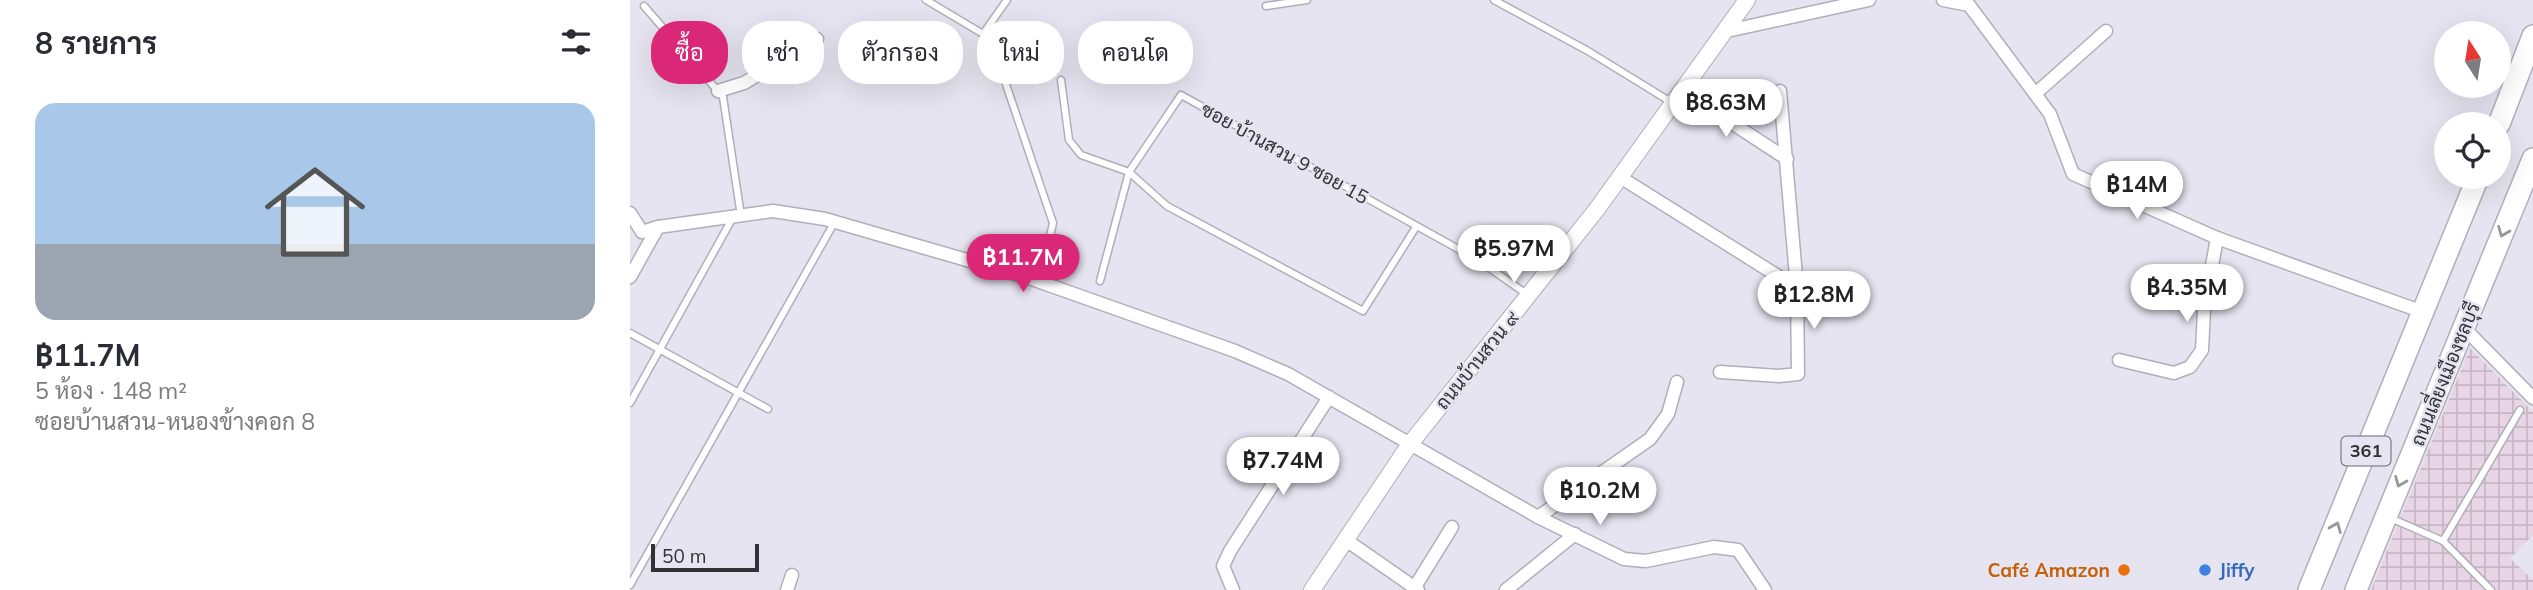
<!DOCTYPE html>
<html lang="th">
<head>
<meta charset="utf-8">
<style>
  :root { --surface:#fff; --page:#f2f2f3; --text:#2b2b33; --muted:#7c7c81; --accent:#db2777 }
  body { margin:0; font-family:Mulish,Sarabun,sans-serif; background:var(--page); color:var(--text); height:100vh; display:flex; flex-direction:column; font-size:26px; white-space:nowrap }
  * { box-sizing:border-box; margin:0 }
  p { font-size:23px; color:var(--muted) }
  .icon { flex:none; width:38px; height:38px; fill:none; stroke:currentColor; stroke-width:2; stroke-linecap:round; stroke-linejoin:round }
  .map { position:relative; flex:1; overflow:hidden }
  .side { display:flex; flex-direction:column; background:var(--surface); width:630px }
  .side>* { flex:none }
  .hud { position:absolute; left:21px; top:21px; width:665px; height:63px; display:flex; gap:14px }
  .needle { width:46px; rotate:348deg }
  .controls { position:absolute; left:1804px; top:21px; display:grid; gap:14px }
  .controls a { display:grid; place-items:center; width:77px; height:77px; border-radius:50%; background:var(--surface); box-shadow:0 7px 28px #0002; font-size:35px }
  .scale { position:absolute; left:21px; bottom:18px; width:108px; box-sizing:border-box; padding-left:7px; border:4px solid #323136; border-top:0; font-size:19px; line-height:24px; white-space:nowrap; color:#323136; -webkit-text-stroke:5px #e5e4f0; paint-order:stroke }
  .price { position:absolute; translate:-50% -60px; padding:0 16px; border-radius:24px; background:#fff; color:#222; font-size:23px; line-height:46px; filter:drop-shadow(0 2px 4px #0008) }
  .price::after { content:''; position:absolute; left:50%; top:42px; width:21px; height:16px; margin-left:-10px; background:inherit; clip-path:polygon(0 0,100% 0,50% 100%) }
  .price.current { background:var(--accent); color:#fff }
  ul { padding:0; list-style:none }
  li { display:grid; align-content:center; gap:14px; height:371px; padding:0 35px }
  li span { display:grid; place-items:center; height:217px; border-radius:21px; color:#555 }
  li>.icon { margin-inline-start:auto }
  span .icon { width:126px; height:126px; fill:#fffc; stroke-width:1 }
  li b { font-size:30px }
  h2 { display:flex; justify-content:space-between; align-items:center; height:84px; padding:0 35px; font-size:30px }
  .chip { padding:0 24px; border-radius:28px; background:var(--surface); box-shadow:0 7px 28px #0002; font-size:24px; line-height:63px }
  .chip.current { background:var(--accent); color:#fff }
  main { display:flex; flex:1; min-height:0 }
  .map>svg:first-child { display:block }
  .industrial { fill:url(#industrial-grid) }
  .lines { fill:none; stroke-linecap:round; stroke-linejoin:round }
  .service-casing { stroke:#b0aeba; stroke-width:9 }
  .minor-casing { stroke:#b0aeba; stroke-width:15 }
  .tertiary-casing { stroke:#b0aeba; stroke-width:18 }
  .trunk-casing { stroke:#b0aeba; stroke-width:24 }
  .service { stroke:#fff; stroke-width:6 }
  .minor { stroke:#fff; stroke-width:12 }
  .tertiary { stroke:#fff; stroke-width:16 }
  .trunk { stroke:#fff; stroke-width:21 }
  .oneway { stroke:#98989a }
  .food-dot { fill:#e8710a; stroke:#e5e4f0; stroke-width:2.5 }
  .shop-dot { fill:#3f7fe0; stroke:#e5e4f0; stroke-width:2.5 }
  .labels { text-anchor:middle; stroke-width:5; stroke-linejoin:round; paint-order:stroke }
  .shield { fill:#e5e4f0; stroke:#68676e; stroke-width:2 }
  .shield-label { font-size:18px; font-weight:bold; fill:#323136 }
  .street-label { font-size:19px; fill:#323136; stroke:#e5e4f0 }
  .food-label { font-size:19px; font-weight:bold; fill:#c56008; stroke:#e5e4f0; text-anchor:end }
  .shop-label { font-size:19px; font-weight:bold; fill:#366cbe; stroke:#e5e4f0; text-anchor:start }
</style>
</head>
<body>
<main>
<section class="side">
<h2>8 รายการ<svg class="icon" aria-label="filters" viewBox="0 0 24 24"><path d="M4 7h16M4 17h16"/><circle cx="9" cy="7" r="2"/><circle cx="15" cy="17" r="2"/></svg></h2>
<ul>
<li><span style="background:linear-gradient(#a9c7e8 65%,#9aa5b1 0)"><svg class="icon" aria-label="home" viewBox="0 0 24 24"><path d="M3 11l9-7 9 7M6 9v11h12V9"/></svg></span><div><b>฿11.7M</b><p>5 ห้อง · 148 m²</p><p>ซอยบ้านสวน-หนองข้างคอก 8</p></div></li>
</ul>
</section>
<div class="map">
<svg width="1903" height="590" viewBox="0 0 1903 590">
  <defs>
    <pattern id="industrial-grid" width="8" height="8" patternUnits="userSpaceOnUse" patternTransform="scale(1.75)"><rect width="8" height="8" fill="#e7d5e5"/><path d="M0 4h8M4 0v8" fill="none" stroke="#c7b7c5"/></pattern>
  </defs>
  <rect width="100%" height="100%" fill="#e5e4f0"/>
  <path class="industrial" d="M1840,348L1903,412V535L1880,558L1903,580V590H1741Z"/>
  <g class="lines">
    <defs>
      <g id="service">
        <path d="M296,0L353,34L364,49L423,223L416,254L399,278"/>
        <path d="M864,0L958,51L1041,102"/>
        <path d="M14,6L93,97L111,216"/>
        <path d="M636,6L677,0"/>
        <path d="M353,34L377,0"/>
        <path d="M431,80L439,140L451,155L499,172L537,206L733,311L786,227"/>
        <path d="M470,281L499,172L551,95L848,260L898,295"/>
        <path d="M0,333L138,409"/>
        <path d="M0,403L102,219"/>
        <path d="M1758,517L1813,541L1861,590"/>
        <path d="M1813,541L1890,410"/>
        <path d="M0,585L204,223"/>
      </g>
      <g id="minor">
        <path d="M1313,0L1339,5L1420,114L1443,174L1587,238L1793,312"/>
        <path d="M1097,31L1239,0"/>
        <path d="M88,91L114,83L187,39"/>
        <path d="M1053,91L1157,159"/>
        <path d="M1405,94L1476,31"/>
        <path d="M990,177L1167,288L1150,91"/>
        <path d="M0,213L12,232L28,227"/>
        <path d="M0,277L28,227L143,211L195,219L399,278L605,351L658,374L908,517L994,559L1016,561L1084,547L1108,550L1135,590"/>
        <path d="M1834,328L1903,398"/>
        <path d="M1489,360L1544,373L1560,367L1572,350L1574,310L1587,238"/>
        <path d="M1090,372L1149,376L1168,374L1167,288"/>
        <path d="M908,517L1020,439L1038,414L1047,382"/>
        <path d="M716,540L788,590"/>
        <path d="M157,590L162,575"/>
        <path d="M603,590L593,566L600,551L699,397"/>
        <path d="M783,590L822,527"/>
        <path d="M876,590L945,534"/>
      </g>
      <path id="tertiary" d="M682,590L780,444L967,209L1117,0"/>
      <g id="trunk">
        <path d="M1869,124L1903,36"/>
        <path d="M1679,590L1848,177"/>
        <path d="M1726,590L1903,159"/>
      </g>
    </defs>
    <use href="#service" class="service-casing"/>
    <use href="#minor" class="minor-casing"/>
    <use href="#tertiary" class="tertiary-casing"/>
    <use href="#trunk" class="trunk-casing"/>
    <use href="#service" class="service"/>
    <use href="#minor" class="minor"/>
    <use href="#tertiary" class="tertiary"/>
    <use href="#trunk" class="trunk"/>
  </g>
  <defs><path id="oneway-chevron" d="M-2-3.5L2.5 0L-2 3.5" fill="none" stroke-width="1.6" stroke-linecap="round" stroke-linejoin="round" transform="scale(1.75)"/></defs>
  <g class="oneway">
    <use href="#oneway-chevron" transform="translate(1873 232) rotate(112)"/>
    <use href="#oneway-chevron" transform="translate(1770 482) rotate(112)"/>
    <use href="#oneway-chevron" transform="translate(1706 527) rotate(-68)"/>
  </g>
  <circle class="food-dot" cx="1494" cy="570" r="7"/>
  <circle class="shop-dot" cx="1575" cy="570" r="7"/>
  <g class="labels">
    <rect class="shield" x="1711.5" y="436.5" width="49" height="29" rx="5"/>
    <g class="shield-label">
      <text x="1736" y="457">361</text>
    </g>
    <g class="street-label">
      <text transform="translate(655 153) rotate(29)" y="7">ซอย บ้านสวน 9 ซอย 15</text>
      <text transform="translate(847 360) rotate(-51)" y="7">ถนนบ้านสวน ๙</text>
      <text transform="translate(1815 374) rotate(-68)" y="7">ถนนเลี่ยงเมืองชลบุรี</text>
    </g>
    <g class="food-label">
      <text x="1480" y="577">Café Amazon</text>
    </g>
    <g class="shop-label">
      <text x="1589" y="577">Jiffy</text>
    </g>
  </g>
</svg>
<div class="controls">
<a><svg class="needle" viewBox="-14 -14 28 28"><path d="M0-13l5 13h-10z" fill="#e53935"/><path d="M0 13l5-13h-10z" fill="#7c7c81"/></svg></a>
<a><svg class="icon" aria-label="locate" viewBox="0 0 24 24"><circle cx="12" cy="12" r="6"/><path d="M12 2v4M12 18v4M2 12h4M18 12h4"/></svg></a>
</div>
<div class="scale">50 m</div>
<b class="price" style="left:1096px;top:139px">฿8.63M</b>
<b class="price" style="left:1507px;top:221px">฿14M</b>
<b class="price" style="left:884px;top:285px">฿5.97M</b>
<b class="price current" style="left:393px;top:294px">฿11.7M</b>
<b class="price" style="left:1557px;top:324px">฿4.35M</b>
<b class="price" style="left:1184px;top:331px">฿12.8M</b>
<b class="price" style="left:653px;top:497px">฿7.74M</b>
<b class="price" style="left:970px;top:527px">฿10.2M</b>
<div class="hud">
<a class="chip current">ซื้อ</a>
<a class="chip">เช่า</a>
<a class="chip">ตัวกรอง</a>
<a class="chip">ใหม่</a>
<a class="chip">คอนโด</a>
</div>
</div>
</main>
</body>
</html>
